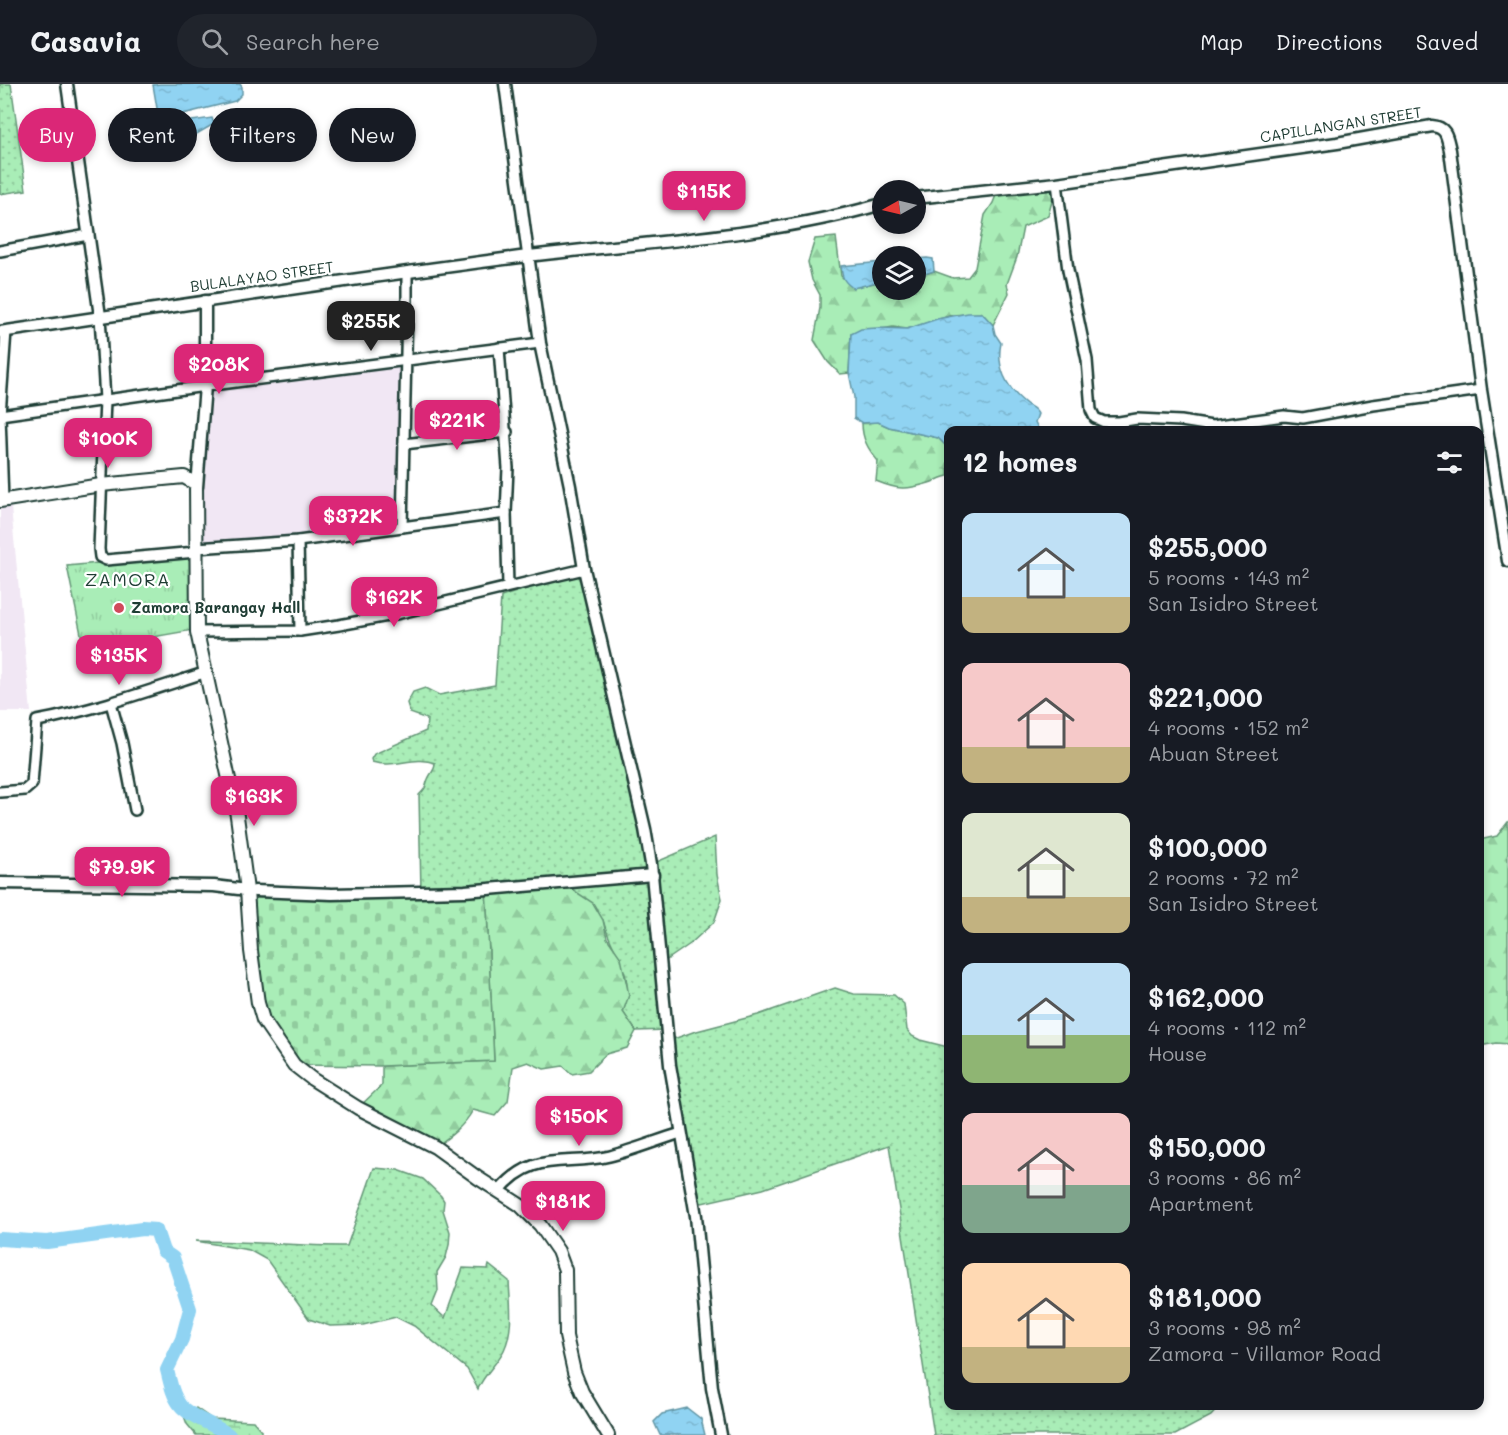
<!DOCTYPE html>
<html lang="en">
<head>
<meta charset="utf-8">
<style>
  :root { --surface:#171b24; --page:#20242c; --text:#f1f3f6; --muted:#9ea1a6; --line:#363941; --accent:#db2777 }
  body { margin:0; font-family:Mali,sans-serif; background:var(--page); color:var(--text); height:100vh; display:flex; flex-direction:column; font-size:22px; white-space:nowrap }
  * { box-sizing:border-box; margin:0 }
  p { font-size:20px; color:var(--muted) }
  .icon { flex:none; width:33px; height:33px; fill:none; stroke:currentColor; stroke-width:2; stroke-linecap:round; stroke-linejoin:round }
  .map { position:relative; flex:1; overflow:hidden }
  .sheet { position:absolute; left:944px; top:342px; width:540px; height:984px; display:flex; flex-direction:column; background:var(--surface); border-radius:12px; box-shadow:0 3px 9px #0003 }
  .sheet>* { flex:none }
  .banner { position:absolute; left:18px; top:24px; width:570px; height:54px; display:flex; gap:12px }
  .needle { width:39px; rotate:262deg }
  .fabs { position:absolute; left:872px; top:96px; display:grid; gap:12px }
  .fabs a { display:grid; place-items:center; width:54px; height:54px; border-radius:50%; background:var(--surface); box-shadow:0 3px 9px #0003; font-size:30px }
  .price { position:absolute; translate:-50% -51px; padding:0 14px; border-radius:12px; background:var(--accent); color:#fff; font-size:20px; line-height:39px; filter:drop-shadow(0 2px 3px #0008) }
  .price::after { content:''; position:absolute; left:50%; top:36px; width:18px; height:14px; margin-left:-9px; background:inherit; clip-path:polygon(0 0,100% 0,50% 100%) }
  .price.on { background:#222; color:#fff }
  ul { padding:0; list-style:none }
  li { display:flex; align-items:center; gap:18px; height:150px; padding:0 18px }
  li span { display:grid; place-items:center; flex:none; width:168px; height:120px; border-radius:12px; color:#555 }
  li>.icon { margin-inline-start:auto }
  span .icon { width:72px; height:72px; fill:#fffc; stroke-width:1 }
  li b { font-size:26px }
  h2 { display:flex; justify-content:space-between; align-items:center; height:72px; padding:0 18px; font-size:26px }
  .chip { padding:0 21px; border-radius:27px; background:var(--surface); box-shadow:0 3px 9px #0003; font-size:21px; line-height:54px }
  .chip.on { background:var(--accent); color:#fff }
  header { display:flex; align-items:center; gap:36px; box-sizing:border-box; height:84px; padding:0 30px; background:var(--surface); border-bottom:2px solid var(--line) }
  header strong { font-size:28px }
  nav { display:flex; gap:33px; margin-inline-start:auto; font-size:21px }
  .search { width:420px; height:54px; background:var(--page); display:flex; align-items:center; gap:15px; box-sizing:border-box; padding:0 21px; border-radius:33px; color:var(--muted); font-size:22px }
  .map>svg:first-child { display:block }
  .built { fill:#f1e7f4 }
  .grass { fill:url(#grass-dots); stroke:#649576; stroke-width:1.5 }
  .forest { fill:url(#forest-firs); stroke:#649576; stroke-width:1.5 }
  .wetland { fill:url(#wetland-marsh); stroke:#649576; stroke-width:1.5 }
  .cemetery { fill:url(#cemetery-stones); stroke:#649576; stroke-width:1.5 }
  .park { fill:url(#park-tufts); stroke:#649576; stroke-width:1.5 }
  .water { fill:url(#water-ripples); stroke:#6397a6; stroke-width:1.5 }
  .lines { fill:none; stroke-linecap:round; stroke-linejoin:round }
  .river { stroke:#90d3f2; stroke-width:14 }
  .minor-casing { stroke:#1f3d34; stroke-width:14 }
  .tertiary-casing { stroke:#1f3d34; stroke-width:15 }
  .secondary-casing { stroke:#1f3d34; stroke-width:16 }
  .minor { stroke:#fff; stroke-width:9 }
  .tertiary { stroke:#fff; stroke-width:10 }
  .secondary { stroke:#fff; stroke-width:12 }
  .poi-dot { fill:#d1495b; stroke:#fff; stroke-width:2 }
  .labels { text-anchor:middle; stroke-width:4.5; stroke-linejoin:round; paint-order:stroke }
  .street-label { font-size:15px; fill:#1f3d34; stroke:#fff }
  .poi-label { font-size:15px; font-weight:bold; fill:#1f3d34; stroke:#fff; text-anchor:start }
  .quarter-label { font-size:18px; letter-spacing:1.5px; fill:#1f3d34; stroke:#fff }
</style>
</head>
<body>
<header>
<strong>Casavia</strong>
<div class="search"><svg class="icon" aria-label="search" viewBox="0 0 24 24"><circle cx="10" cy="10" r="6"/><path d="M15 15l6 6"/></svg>Search here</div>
<nav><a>Map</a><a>Directions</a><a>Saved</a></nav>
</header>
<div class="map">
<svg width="1508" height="1351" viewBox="0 0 1508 1351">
  <defs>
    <pattern id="grass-dots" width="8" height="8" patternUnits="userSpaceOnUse" patternTransform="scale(1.5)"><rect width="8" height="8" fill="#a9edb7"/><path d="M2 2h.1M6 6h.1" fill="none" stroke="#91cc9e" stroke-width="1.8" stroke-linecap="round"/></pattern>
    <pattern id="forest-firs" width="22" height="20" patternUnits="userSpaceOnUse" patternTransform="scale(1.5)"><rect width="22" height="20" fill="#a9edb7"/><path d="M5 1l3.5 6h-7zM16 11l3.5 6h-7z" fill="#91cc9e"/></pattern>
    <pattern id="wetland-marsh" width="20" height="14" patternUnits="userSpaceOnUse" patternTransform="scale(1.5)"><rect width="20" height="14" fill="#a9edb7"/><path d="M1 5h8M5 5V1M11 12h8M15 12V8" fill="none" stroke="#91cc9e"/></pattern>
    <pattern id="cemetery-stones" width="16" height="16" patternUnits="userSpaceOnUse" patternTransform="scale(1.5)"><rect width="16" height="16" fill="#a9edb7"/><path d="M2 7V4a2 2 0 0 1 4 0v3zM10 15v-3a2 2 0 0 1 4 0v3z" fill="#91cc9e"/></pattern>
    <pattern id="park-tufts" width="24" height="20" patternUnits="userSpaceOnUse" patternTransform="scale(1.5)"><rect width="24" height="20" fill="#a9edb7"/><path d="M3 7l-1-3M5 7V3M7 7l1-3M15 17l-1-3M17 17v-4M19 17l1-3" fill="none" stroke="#91cc9e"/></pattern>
    <pattern id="water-ripples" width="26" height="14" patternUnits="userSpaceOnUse" patternTransform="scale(1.5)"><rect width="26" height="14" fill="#90d3f2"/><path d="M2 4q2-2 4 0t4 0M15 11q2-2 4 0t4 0" fill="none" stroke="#7cb6d0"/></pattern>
  </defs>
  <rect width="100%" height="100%" fill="#fff"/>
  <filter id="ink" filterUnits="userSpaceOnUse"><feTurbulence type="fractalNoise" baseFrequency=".0167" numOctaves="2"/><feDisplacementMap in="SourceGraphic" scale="12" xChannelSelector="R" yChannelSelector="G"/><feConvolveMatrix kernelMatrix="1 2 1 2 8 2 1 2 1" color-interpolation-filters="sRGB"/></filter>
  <g filter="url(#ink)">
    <g class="built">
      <path d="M406,277L402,443L196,464L205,302Z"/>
      <path d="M11,423L18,496L31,628H0V425Z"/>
    </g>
    <g class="grass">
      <path d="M0,0H11L26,106L0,110Z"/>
      <path d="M584,485L652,780L715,753L717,791L722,815L714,838L690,860L661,880L667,946L636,947L623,928C637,887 612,872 603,836L421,808L419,711C429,701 424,703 429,693C432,687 435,687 435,679C414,671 394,685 372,678L371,675L374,670L426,647L427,635L410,629L407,619L413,608L425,604L439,611L495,601L501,513Z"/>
      <path d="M835,904L854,910L894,911L904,920L907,946L912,952L920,956L948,963V1322H1220L1211,1332L1175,1351H934L889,1061L763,1105L702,1119L693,1114L668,957L693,948L758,931Z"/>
      <path d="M374,1084L398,1086L423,1095L441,1112L444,1117L443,1126L450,1148L449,1161L446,1173L437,1188L438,1207L432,1222L445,1234L463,1184L488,1185L489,1181L509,1197C510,1221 514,1245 504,1266C497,1280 484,1290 478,1305L467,1285L414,1242L396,1233L363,1241L330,1242L309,1235L267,1176L249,1166L196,1157C246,1157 296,1162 347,1162Z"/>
    </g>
    <g class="forest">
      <path d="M1057,99L1048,132L1023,143L1017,173L1007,200L1009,209L993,241L982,229L952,231L907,245L893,243L851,250L849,289L840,290L828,278L814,256L820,224V211L812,196L808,178L815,155L836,153L841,192L853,204L882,197V206H915V193L934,187L953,194L968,193L975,184L985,131L993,119L998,106Z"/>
      <path d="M878,338L889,343L939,354L948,364V392C941,393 936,397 929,399C906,406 898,406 876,397L878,377C868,365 862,355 862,339Z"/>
      <path d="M1508,738V960L1496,959L1479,962V756L1497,752Z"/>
      <path d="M570,804L593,819L603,836L607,854L621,874L629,911L623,928L636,947L627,964L606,970L589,987L572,990L563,982L544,985L528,978L513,983L508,1017L495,1032L473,1026C464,1042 451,1052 435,1063L358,1024L382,1001V982L494,977L486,806Z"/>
    </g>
    <path class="wetland" d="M196,1324L212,1335L253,1337L261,1346V1351H196L187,1340L184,1332Z"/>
    <path class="cemetery" d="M247,806H486L494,977L382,982L294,981L263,936Z"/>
    <path class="park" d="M195,470L199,545L84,565L67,482Z"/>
    <g class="water">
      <path d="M160,0H240L242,3V10L235,17L159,36L153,1Z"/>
      <path d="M212,34L214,40L188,55L160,59L158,42Z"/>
      <path d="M927,174L933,175L934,187L915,193V175Z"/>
      <path d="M882,178V197L853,204C844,198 842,194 841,182Z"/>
      <path d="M968,229H982L993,241L995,250L1001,259C996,282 1006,303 1024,318C1029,323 1035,323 1038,330L1035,338L1039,346H1044H948V364L938,354L889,343L878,338L862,339L854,334V313L849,289L851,250L861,245L877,244L907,245L937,235Z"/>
      <path d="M687,1324L701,1335L705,1351H660L654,1338L662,1330Z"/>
    </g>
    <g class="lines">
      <path class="river" d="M0,1155L47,1158L142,1145L156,1146L163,1167L173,1174L190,1225L182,1255L167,1286C170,1297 172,1311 180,1321C188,1332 217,1342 229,1351"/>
      <defs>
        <g id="minor">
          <path d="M1057,99L1068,186L1087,276L1091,326L1095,334L1104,338H1119L1137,335L1181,337L1212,342L1284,332L1303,334L1373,321L1481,306"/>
          <path d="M0,167L88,151"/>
          <path d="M100,232L105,316L99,465L100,473L106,476L196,468"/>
          <path d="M499,264L508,384L506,429L508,502"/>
          <path d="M0,331L205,302L540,259"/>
          <path d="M404,360L507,348"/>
          <path d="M3,417L0,331L6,247"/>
          <path d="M402,443L407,226V188"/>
          <path d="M298,457L300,547"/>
          <path d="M196,464L298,457L506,429"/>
          <path d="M197,548L300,547L339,541L388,532L584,485"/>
          <path d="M111,619L122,659L135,726"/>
          <path d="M0,708L25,706L32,700L37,637C95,626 151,606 207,588"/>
          <path d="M499,1107C534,1065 565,1083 610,1072C634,1066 658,1056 681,1049"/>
        </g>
        <g id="tertiary">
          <path d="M67,0L100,232"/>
          <path d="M505,0L540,259L570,402L584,485L645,745L651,780L670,981L696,1132L712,1304L721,1351"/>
          <path d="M915,114L1057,99L1337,59L1432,42C1447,43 1447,54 1450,66L1481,306L1508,477"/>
          <path d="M0,248C173,223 346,195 520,173C640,158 765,154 882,120"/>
          <path d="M197,403L205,302V217"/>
          <path d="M0,799L214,802L247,806"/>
          <path d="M255,807L332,810L465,807L653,791"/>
        </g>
        <path id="secondary" d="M0,417L101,401L184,393L196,400L197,548L237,732L247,806L251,867L258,919L263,936L294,981L312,995L358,1024L435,1063L478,1094L520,1121L540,1141L558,1167L565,1186L566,1252L574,1288L582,1308L608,1351"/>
      </defs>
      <use href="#minor" class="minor-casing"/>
      <use href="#tertiary" class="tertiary-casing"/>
      <use href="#secondary" class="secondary-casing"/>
      <use href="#minor" class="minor"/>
      <use href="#tertiary" class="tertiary"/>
      <use href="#secondary" class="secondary"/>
    </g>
  </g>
  <circle class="poi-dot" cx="119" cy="524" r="6"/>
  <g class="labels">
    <g class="street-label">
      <text transform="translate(1341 41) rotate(-9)" y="5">CAPILLANGAN STREET</text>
      <text transform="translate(262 193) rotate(-8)" y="5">BULALAYAO STREET</text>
    </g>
    <g class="poi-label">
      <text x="131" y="529">Zamora Barangay Hall</text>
    </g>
    <g class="quarter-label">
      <text x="128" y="502">ZAMORA</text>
    </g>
  </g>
</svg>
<div class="fabs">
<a><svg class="needle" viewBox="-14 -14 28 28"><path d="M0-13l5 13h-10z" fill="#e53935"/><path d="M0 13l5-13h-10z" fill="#9ea1a6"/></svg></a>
<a><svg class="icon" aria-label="layers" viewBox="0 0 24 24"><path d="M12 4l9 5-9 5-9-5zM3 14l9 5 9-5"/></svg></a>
</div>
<b class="price" style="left:704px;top:138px">$115K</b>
<b class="price on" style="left:371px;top:268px">$255K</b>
<b class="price" style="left:219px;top:311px">$208K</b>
<b class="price" style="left:457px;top:367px">$221K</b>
<b class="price" style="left:108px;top:385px">$100K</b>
<b class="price" style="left:353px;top:463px">$372K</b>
<b class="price" style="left:394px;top:544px">$162K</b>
<b class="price" style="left:119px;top:602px">$135K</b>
<b class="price" style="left:254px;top:743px">$163K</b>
<b class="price" style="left:122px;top:814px">$79.9K</b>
<b class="price" style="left:579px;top:1063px">$150K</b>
<b class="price" style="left:563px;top:1148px">$181K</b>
<div class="banner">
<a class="chip on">Buy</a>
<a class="chip">Rent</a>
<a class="chip">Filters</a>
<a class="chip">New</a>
</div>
<section class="sheet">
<h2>12 homes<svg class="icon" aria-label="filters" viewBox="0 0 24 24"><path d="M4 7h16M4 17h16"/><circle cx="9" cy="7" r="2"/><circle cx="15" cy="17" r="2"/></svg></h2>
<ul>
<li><span style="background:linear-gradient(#bfe0f5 70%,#c2b280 0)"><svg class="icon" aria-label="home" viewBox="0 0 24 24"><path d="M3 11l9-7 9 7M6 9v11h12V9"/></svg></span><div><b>$255,000</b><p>5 rooms · 143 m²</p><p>San Isidro Street</p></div></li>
<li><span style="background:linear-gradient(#f6c9c9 70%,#c2b280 0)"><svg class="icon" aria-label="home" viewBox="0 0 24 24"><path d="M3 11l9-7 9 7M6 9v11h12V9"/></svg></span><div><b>$221,000</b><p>4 rooms · 152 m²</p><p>Abuan Street</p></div></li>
<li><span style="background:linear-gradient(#dfe7d0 70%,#c2b280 0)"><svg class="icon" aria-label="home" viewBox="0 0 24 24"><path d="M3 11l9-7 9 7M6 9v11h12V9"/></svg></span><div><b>$100,000</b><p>2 rooms · 72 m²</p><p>San Isidro Street</p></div></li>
<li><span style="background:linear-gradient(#bfe0f5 60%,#8fb573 0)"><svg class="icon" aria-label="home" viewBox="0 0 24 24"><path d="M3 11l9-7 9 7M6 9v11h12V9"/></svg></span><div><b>$162,000</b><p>4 rooms · 112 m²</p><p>House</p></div></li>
<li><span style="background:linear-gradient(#f6c9c9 60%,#7fa58c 0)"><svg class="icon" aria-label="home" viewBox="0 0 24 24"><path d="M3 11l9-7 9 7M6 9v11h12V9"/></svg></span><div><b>$150,000</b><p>3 rooms · 86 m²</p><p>Apartment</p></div></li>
<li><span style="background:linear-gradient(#ffd9b3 70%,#c2b280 0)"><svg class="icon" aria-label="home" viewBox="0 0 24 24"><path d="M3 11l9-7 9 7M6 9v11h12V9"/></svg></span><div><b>$181,000</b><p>3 rooms · 98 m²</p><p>Zamora - Villamor Road</p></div></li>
</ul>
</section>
</div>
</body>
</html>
